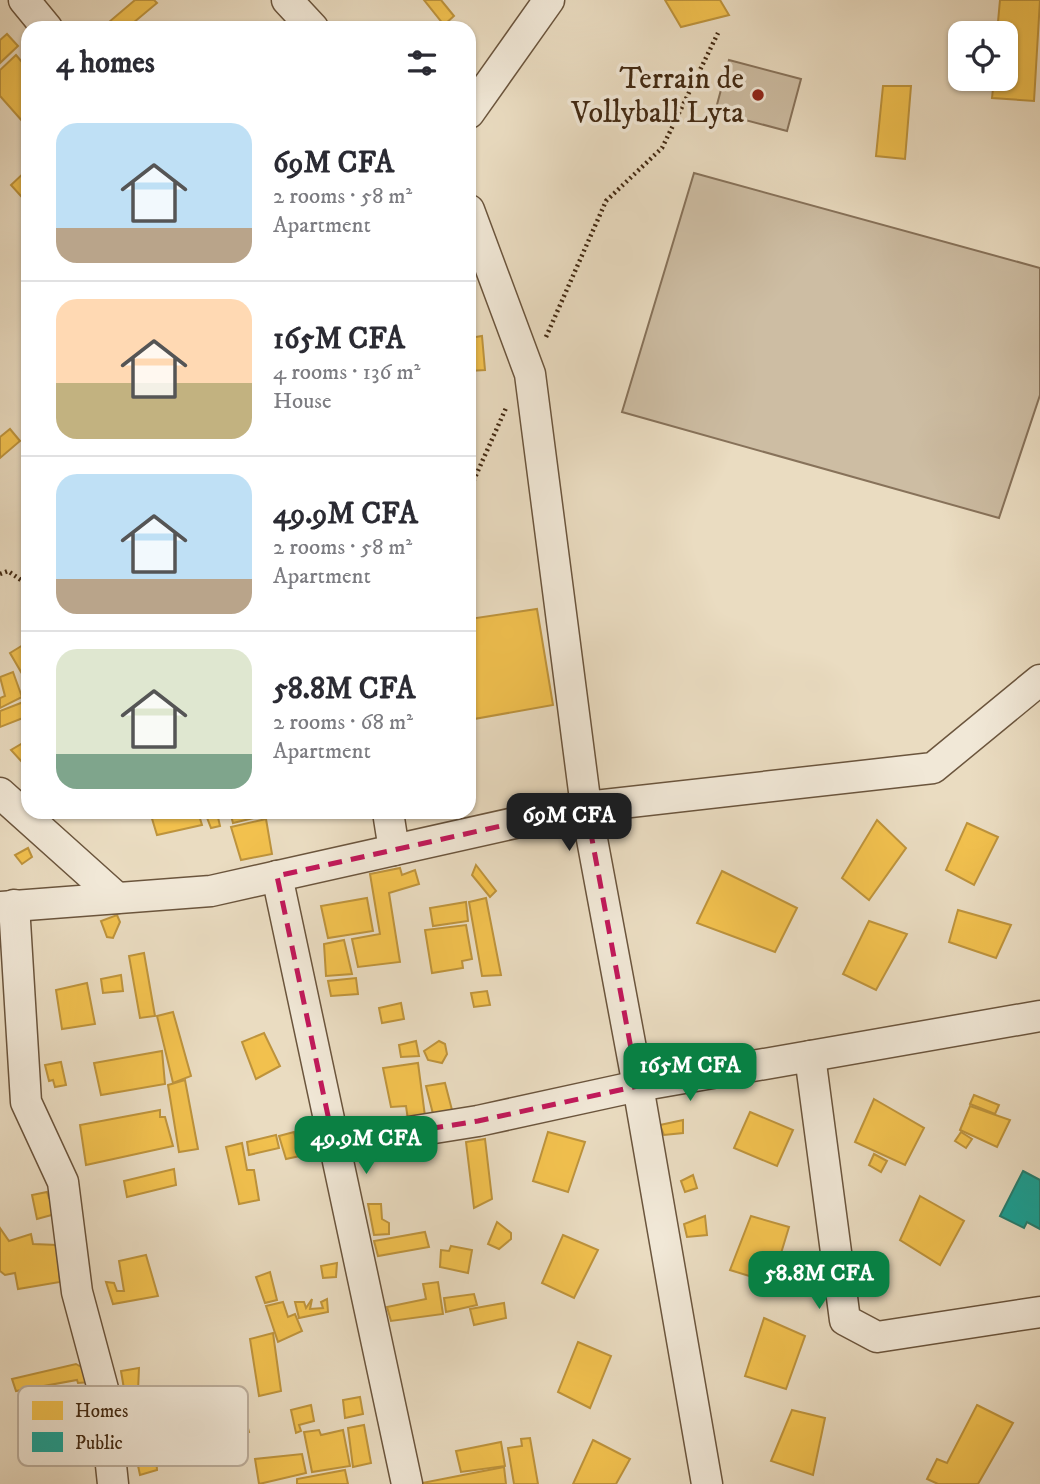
<!DOCTYPE html>
<html lang="en">
<head>
<meta charset="utf-8">
<style>
  :root { --surface:#fff; --page:#f2f2f3; --text:#2b2b33; --muted:#7c7c81; --line:#e1e1e2; --accent:#0b8043 }
  body { margin:0; font-family:"IM FELL DW Pica",serif; background:var(--page); color:var(--text); height:100vh; display:flex; flex-direction:column; font-size:26px; white-space:nowrap }
  * { box-sizing:border-box; margin:0 }
  p { font-size:23px; color:var(--muted) }
  .icon { flex:none; width:38px; height:38px; fill:none; stroke:currentColor; stroke-width:2; stroke-linecap:round; stroke-linejoin:round }
  .map { position:relative; flex:1; overflow:hidden }
  .side { position:absolute; left:21px; top:21px; width:455px; height:798px; display:flex; flex-direction:column; background:var(--surface); border-radius:21px; box-shadow:0 2px 5px #0004 }
  .side>* { flex:none }
  .fabs { position:absolute; left:948px; top:21px; display:grid; gap:14px }
  .fabs a { display:grid; place-items:center; width:70px; height:70px; border-radius:14px; background:var(--surface); box-shadow:0 2px 5px #0004; font-size:35px }
  .price { position:absolute; translate:-50% -60px; padding:0 16px; border-radius:14px; background:var(--accent); color:#fff; font-size:23px; line-height:46px; filter:drop-shadow(0 2px 4px #0008) }
  .price::after { content:''; position:absolute; left:50%; top:42px; width:21px; height:16px; margin-left:-10px; background:inherit; clip-path:polygon(0 0,100% 0,50% 100%) }
  .price.on { background:#222; color:#fff }
  ul { padding:0; list-style:none }
  li { display:flex; align-items:center; gap:21px; height:175px; padding:0 35px }
  li+li { border-top:2px solid var(--line) }
  li span { display:grid; place-items:center; flex:none; width:196px; height:140px; border-radius:21px; color:#555 }
  li>.icon { margin-inline-start:auto }
  span .icon { width:84px; height:84px; fill:#fffc; stroke-width:1 }
  li b { font-size:30px }
  h2 { display:flex; justify-content:space-between; align-items:center; height:84px; padding:0 35px; font-size:30px }
  .map>svg:first-child { display:block }
  .green { fill:#cdbda3; stroke:#87725a; stroke-width:2 }
  .homes { fill:#f2c14e; stroke:#bd933c; stroke-width:2 }
  .public { fill:#17a398; stroke:#247e70; stroke-width:2 }
  .lines { fill:none; stroke-linecap:round; stroke-linejoin:round }
  .minor-casing { stroke:#6b553d; stroke-width:33 }
  .path { stroke:#412811; stroke-width:4.5; stroke-dasharray:2 3.5; stroke-linecap:butt }
  .minor { stroke:#f1e8d7; stroke-width:30 }
  .marked { fill:none; stroke:#c2185b; stroke-width:5; stroke-dasharray:14 9; stroke-linejoin:round }
  .poi-dot { fill:#8f2418; stroke:#f1e8d7; stroke-width:2.5 }
  .labels { text-anchor:middle; stroke-width:7; stroke-linejoin:round; paint-order:stroke }
  .poi-label { font-size:30px; fill:#412811; stroke:#f1e8d7; text-anchor:end }
  .key { fill:#f1e8d7; stroke:#bcae9c; stroke-width:2 }
  .key-label { font-size:19px; fill:#412811 }
</style>
</head>
<body>
<div class="map">
<svg width="1040" height="1484" viewBox="0 0 1040 1484">
  <rect width="100%" height="100%" fill="#eadcc1"/>
  <filter id="stains"><feTurbulence type="fractalNoise" baseFrequency=".00286" numOctaves="4"/><feColorMatrix values="0 0 0 0 .2 0 0 0 0 .09 0 0 0 0 .02 0 0 0 .5 -.17"/></filter>
  <radialGradient id="worn" r=".72"><stop offset=".6" stop-color="#630" stop-opacity="0"/><stop offset="1" stop-color="#630" stop-opacity=".3"/></radialGradient>
  <g class="green">
    <path d="M729,60L801,79L787,131L715,112Z"/>
    <path d="M694,173L1040,268V395L999,518L622,412Z"/>
  </g>
  <g class="homes">
    <path d="M135,0H154L157,3L127,28H114L109,22Z"/>
    <path d="M424,0H441L454,16L444,25Z"/>
    <path d="M665,0H720L729,15L681,27Z"/>
    <path d="M1000,0H1040L1034,101L992,98L994,79H1006V33H997Z"/>
    <path d="M7,34L18,46L0,63V40Z"/>
    <path d="M16,55L28,69V117L23,122L0,96V70Z"/>
    <path d="M883,86H911L905,159L876,156Z"/>
    <path d="M28,169V204L11,185Z"/>
    <path d="M482,336L485,370L469,371V338Z"/>
    <path d="M10,429L20,441L0,458V437Z"/>
    <path d="M537,609L553,705L474,719L469,688V619Z"/>
    <path d="M28,642V684L10,653Z"/>
    <path d="M13,672L22,697L0,708V698L5,696L0,677Z"/>
    <path d="M26,701L28,716L0,727V711Z"/>
    <path d="M28,740V759L22,762L11,750Z"/>
    <path d="M150,812H167L169,817L183,815L182,812H198L202,825L157,835Z"/>
    <path d="M230,812H261L262,816L233,823Z"/>
    <path d="M217,813L220,826L211,828L206,815Z"/>
    <path d="M266,819L272,854L241,860L231,827Z"/>
    <path d="M877,820L906,848L869,900L842,878Z"/>
    <path d="M967,823L998,837L974,885L946,870Z"/>
    <path d="M28,848L32,857L22,864L15,855Z"/>
    <path d="M476,865L496,891L490,897L472,875Z"/>
    <path d="M400,868L402,875L415,870L419,884L389,893L400,962L358,967L352,939L380,934L370,874Z"/>
    <path d="M722,871L797,908L775,952L697,923Z"/>
    <path d="M367,898L373,931L328,938L321,906Z"/>
    <path d="M486,898L501,975L482,976L469,902Z"/>
    <path d="M466,902L468,921L433,926L430,908Z"/>
    <path d="M958,910L1011,925L996,958L949,942Z"/>
    <path d="M117,915L120,922L113,938L107,937L101,921Z"/>
    <path d="M869,921L907,934L876,990L843,974Z"/>
    <path d="M466,925L472,959L462,961L463,968L432,973L425,930Z"/>
    <path d="M344,940L352,974L326,976L324,944Z"/>
    <path d="M144,953L155,1016L140,1018L129,956Z"/>
    <path d="M121,975L123,991L103,993L101,979Z"/>
    <path d="M356,978L358,994L331,996L328,981Z"/>
    <path d="M87,983L95,1024L62,1029L56,990Z"/>
    <path d="M487,991L490,1005L474,1007L471,993Z"/>
    <path d="M401,1003L404,1019L382,1023L379,1008Z"/>
    <path d="M173,1012L191,1076L173,1083L157,1016Z"/>
    <path d="M264,1033L280,1066L256,1079L242,1042Z"/>
    <path d="M416,1041L419,1056L401,1057L399,1045Z"/>
    <path d="M439,1041L445,1044L447,1054L442,1063L428,1060L424,1051Z"/>
    <path d="M162,1051L165,1084L101,1095L94,1063Z"/>
    <path d="M61,1062L66,1085L55,1087L53,1080L49,1081L45,1065Z"/>
    <path d="M418,1063L425,1116L408,1120L406,1106L391,1107L383,1068Z"/>
    <path d="M185,1080L198,1149L179,1152L168,1085Z"/>
    <path d="M445,1083L452,1110L433,1114L426,1086Z"/>
    <path d="M974,1095L999,1105L995,1114L970,1104Z"/>
    <path d="M874,1099L924,1128L905,1165L855,1142Z"/>
    <path d="M970,1106L1010,1120L997,1147L960,1130Z"/>
    <path d="M160,1110V1117H165L173,1146L86,1165L80,1125Z"/>
    <path d="M750,1112L793,1130L777,1166L734,1148Z"/>
    <path d="M683,1120V1133L664,1135L660,1125Z"/>
    <path d="M294,1132L300,1156L286,1159L279,1136Z"/>
    <path d="M548,1132L585,1142L568,1192L533,1181Z"/>
    <path d="M961,1132L972,1139L966,1148L955,1141Z"/>
    <path d="M276,1135L279,1148L249,1155L247,1142Z"/>
    <path d="M485,1139L492,1199L474,1208L466,1142Z"/>
    <path d="M242,1143L247,1170H254L259,1200L239,1204L226,1147Z"/>
    <path d="M874,1154L887,1161L881,1172L869,1165Z"/>
    <path d="M174,1169L176,1185L127,1197L124,1181Z"/>
    <path d="M693,1175L697,1188L685,1192L681,1181Z"/>
    <path d="M47,1192L49,1198L57,1199L59,1213L37,1219L32,1195Z"/>
    <path d="M920,1196L964,1221L940,1265L900,1240Z"/>
    <path d="M368,1204H381L382,1219L389,1223V1234L374,1235Z"/>
    <path d="M705,1216L707,1235L687,1237L684,1224Z"/>
    <path d="M751,1216L789,1227L772,1283L730,1270Z"/>
    <path d="M497,1222L511,1233V1239L499,1249L488,1244Z"/>
    <path d="M0,1228L9,1241L31,1234L33,1244L57,1245L60,1282L18,1289L15,1273L5,1275L0,1271Z"/>
    <path d="M425,1232L429,1247L378,1256L374,1241Z"/>
    <path d="M563,1235L598,1250L574,1298L542,1283Z"/>
    <path d="M451,1246L472,1250L468,1273L440,1267L441,1250L449,1251Z"/>
    <path d="M146,1255L158,1296L113,1304L106,1282L114,1283L117,1291H124L119,1261Z"/>
    <path d="M337,1263L336,1277L323,1278L321,1266Z"/>
    <path d="M270,1272L277,1300L265,1303L256,1277Z"/>
    <path d="M438,1282L443,1314L391,1321L387,1307L426,1299L423,1284Z"/>
    <path d="M474,1294L477,1305L446,1312L444,1298Z"/>
    <path d="M312,1299L310,1309L323,1308L321,1302L327,1299L328,1312L299,1318L295,1302H304L306,1308Z"/>
    <path d="M283,1302L288,1317L295,1314L302,1331L278,1342L266,1306Z"/>
    <path d="M504,1303L506,1318L474,1325L470,1309Z"/>
    <path d="M764,1318L805,1336L786,1389L745,1376Z"/>
    <path d="M273,1333L281,1391L259,1396L250,1339Z"/>
    <path d="M578,1342L611,1356L590,1408L558,1392Z"/>
    <path d="M76,1364L90,1372V1382L78,1383L77,1380L16,1391L12,1379Z"/>
    <path d="M139,1368L138,1391L124,1389L121,1371Z"/>
    <path d="M360,1397L363,1414L345,1418L343,1400Z"/>
    <path d="M311,1405L314,1421L299,1425L301,1431L296,1433L291,1410Z"/>
    <path d="M977,1405L1013,1423L978,1484H938L927,1479L937,1459L947,1463Z"/>
    <path d="M792,1410L825,1418L813,1475L771,1461Z"/>
    <path d="M245,1417L249,1432L216,1441L211,1425Z"/>
    <path d="M364,1425L371,1463L353,1467L348,1428Z"/>
    <path d="M203,1428L207,1444L156,1455L157,1470L140,1475L134,1447L150,1444L152,1438Z"/>
    <path d="M319,1430L321,1435L343,1430L350,1466L312,1472L304,1432Z"/>
    <path d="M530,1438L538,1484H514L508,1448L522,1446L521,1439Z"/>
    <path d="M593,1440L630,1459L616,1484H573Z"/>
    <path d="M501,1442L505,1466L461,1472L456,1451Z"/>
    <path d="M302,1454L306,1473L259,1484L255,1459Z"/>
    <path d="M504,1467L506,1484H422V1483Z"/>
    <path d="M345,1470L348,1484H297V1479Z"/>
  </g>
  <path class="public" d="M1023,1171L1040,1180V1229L1027,1222L1024,1228L1000,1216Z"/>
  <g class="lines">
    <defs>
      <g id="minor">
        <path d="M24,0L47,28"/>
        <path d="M287,0L313,28"/>
        <path d="M469,113L549,0"/>
        <path d="M469,210L530,374L586,807L638,1086L707,1484"/>
        <path d="M0,793L117,898"/>
        <path d="M388,812L394,850"/>
        <path d="M277,876L407,1484"/>
        <path d="M14,905L26,1102L63,1182L77,1292L103,1389L113,1484"/>
        <path d="M0,907L211,891L586,807L933,768L1040,680"/>
        <path d="M810,1056L845,1320L877,1337L1040,1312"/>
        <path d="M334,1144L478,1121L638,1086L1040,1016"/>
      </g>
    </defs>
    <use href="#minor" class="minor-casing"/>
    <g class="path">
      <path d="M546,337L606,201L662,148L718,33"/>
      <path d="M469,491L506,408"/>
      <path d="M0,574L8,571L28,585"/>
    </g>
    <use href="#minor" class="minor"/>
  </g>
  <path class="marked" d="M586,807L638,1086L478,1121L334,1144L277,876Z"/>
  <circle class="poi-dot" cx="758" cy="95" r="7"/>
  <g class="labels">
    <g class="poi-label">
      <text x="744" y="88">Terrain de<tspan x="744" dy="34">Vollyball Lyta</tspan></text>
    </g>
  </g>
  <rect x="18" y="1386" width="230" height="80" rx="10" class="key"/>
  <rect x="32" y="1401" width="31" height="19" fill="#f2c14e"/>
  <rect x="32" y="1432" width="31" height="20" fill="#17a398"/>
  <g class="key-label">
    <text x="75" y="1417">Homes</text>
    <text x="75" y="1449">Public</text>
  </g>
  <rect width="100%" height="100%" filter="url(#stains)"/>
  <rect width="100%" height="100%" fill="url(#worn)"/>
</svg>
<div class="fabs">
<a><svg class="icon" aria-label="locate" viewBox="0 0 24 24"><circle cx="12" cy="12" r="6"/><path d="M12 2v4M12 18v4M2 12h4M18 12h4"/></svg></a>
</div>
<b class="price on" style="left:569px;top:853px">69M CFA</b>
<b class="price" style="left:690px;top:1103px">165M CFA</b>
<b class="price" style="left:366px;top:1176px">49.9M CFA</b>
<b class="price" style="left:819px;top:1311px">58.8M CFA</b>
<section class="side">
<h2>4 homes<svg class="icon" aria-label="filters" viewBox="0 0 24 24"><path d="M4 7h16M4 17h16"/><circle cx="9" cy="7" r="2"/><circle cx="15" cy="17" r="2"/></svg></h2>
<ul>
<li><span style="background:linear-gradient(#bfe0f5 75%,#b9a48a 0)"><svg class="icon" aria-label="home" viewBox="0 0 24 24"><path d="M3 11l9-7 9 7M6 9v11h12V9"/></svg></span><div><b>69M CFA</b><p>2 rooms · 58 m²</p><p>Apartment</p></div></li>
<li><span style="background:linear-gradient(#ffd9b3 60%,#c2b280 0)"><svg class="icon" aria-label="home" viewBox="0 0 24 24"><path d="M3 11l9-7 9 7M6 9v11h12V9"/></svg></span><div><b>165M CFA</b><p>4 rooms · 136 m²</p><p>House</p></div></li>
<li><span style="background:linear-gradient(#bfe0f5 75%,#b9a48a 0)"><svg class="icon" aria-label="home" viewBox="0 0 24 24"><path d="M3 11l9-7 9 7M6 9v11h12V9"/></svg></span><div><b>49.9M CFA</b><p>2 rooms · 58 m²</p><p>Apartment</p></div></li>
<li><span style="background:linear-gradient(#dfe7d0 75%,#7fa58c 0)"><svg class="icon" aria-label="home" viewBox="0 0 24 24"><path d="M3 11l9-7 9 7M6 9v11h12V9"/></svg></span><div><b>58.8M CFA</b><p>2 rooms · 68 m²</p><p>Apartment</p></div></li>
</ul>
</section>
</div>
</body>
</html>
